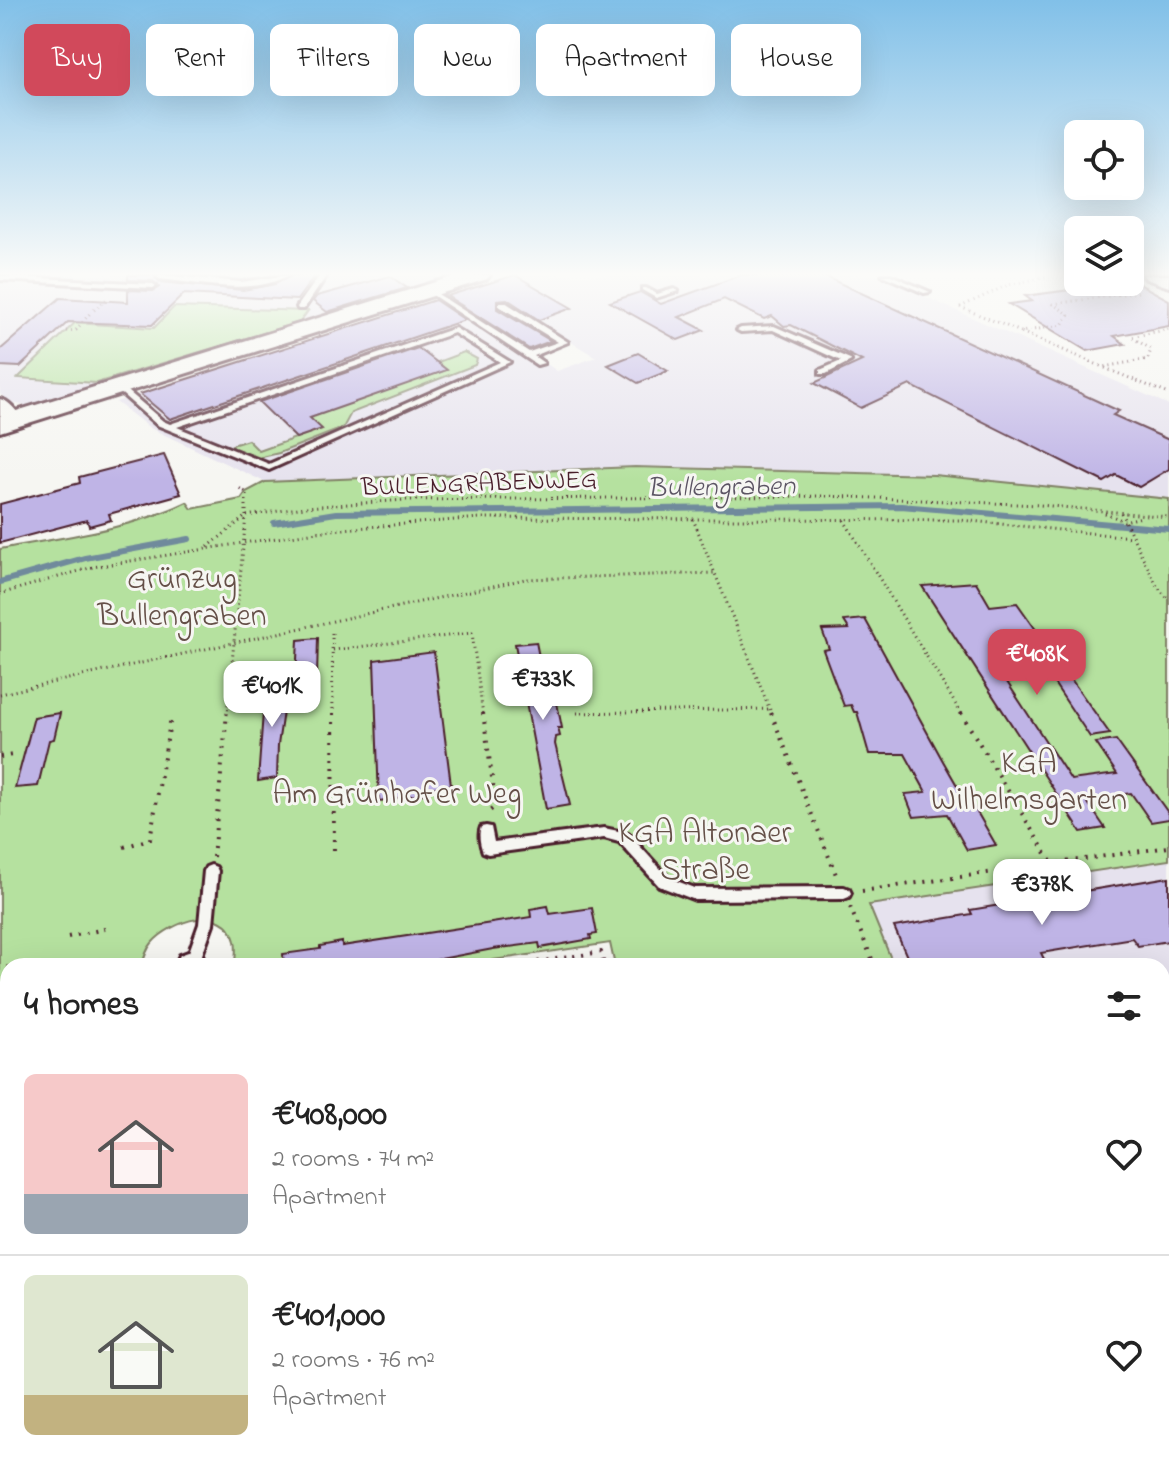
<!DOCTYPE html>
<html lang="en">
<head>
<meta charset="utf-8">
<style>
  :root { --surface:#fff; --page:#f6f6f6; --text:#222; --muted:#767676; --line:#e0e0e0; --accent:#d1495b }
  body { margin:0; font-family:"Indie Flower",sans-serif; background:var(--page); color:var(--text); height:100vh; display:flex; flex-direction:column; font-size:30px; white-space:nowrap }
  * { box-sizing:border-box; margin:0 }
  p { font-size:26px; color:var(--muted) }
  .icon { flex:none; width:44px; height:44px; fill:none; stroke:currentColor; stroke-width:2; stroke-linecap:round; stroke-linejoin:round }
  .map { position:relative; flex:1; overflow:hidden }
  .details { position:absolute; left:0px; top:958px; width:1170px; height:514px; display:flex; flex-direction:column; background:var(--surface); border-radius:24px 24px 0 0; box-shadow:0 8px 32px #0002 }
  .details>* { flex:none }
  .guide { position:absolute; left:24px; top:24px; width:1122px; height:72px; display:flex; gap:16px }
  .tools { position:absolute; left:1064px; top:120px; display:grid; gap:16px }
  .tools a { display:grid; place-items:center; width:80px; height:80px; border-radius:12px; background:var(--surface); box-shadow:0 8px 32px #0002; font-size:40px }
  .price { position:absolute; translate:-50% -68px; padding:0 18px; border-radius:16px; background:#fff; color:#222; font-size:26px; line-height:52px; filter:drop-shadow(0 2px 4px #0008) }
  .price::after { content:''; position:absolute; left:50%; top:48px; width:24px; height:18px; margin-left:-12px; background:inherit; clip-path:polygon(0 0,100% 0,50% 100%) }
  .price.active { background:var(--accent); color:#fff }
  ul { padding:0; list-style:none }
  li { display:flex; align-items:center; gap:24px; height:200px; padding:0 24px }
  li+li { border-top:2px solid var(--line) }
  li span { display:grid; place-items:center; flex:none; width:224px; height:160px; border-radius:12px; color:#555 }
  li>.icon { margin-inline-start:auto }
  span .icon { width:96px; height:96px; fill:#fffc; stroke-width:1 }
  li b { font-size:34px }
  h2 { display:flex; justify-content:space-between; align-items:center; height:96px; padding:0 24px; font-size:34px }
  .pill { padding:0 28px; border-radius:12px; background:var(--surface); box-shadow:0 8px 32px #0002; font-size:28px; line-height:72px }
  .pill.active { background:var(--accent); color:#fff }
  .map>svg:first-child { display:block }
  .built { fill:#e6e2ee }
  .green { fill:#b5e19f; stroke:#808065; stroke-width:2 }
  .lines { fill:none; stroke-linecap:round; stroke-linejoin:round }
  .stream { stroke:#6f8a9c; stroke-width:6 }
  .building { fill:#bfb4e6; stroke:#4a1f2b; stroke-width:2 }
  .lane-casing { stroke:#4a1f2b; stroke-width:6 }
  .street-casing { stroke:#4a1f2b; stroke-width:6 }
  .secondary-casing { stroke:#4a1f2b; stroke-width:6 }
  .path-far2 { stroke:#4a1f2b; stroke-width:3; stroke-dasharray:1 4; stroke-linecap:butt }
  .path-far1 { stroke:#4a1f2b; stroke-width:4; stroke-dasharray:2 7; stroke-linecap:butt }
  .path { stroke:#4a1f2b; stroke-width:6; stroke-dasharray:3 9; stroke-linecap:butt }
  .lane { fill:#f6f6f2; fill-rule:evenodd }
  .street { fill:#f6f6f2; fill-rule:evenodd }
  .secondary { fill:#f6f6f2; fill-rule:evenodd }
  .labels { text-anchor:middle; stroke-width:6; stroke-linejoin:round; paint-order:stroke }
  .far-street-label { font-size:26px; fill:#4a1f2b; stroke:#f6f6f2 }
  .far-water-label { font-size:28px; font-style:italic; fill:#5c5564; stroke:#f6f6f2 }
  .park-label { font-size:32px; fill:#655048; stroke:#f6f6f2 }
</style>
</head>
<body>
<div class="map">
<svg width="1169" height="1471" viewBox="0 0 1169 1471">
  <rect width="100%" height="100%" fill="#f6f6f2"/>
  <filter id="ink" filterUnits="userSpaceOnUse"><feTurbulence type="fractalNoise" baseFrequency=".0125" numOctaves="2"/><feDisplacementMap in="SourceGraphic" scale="16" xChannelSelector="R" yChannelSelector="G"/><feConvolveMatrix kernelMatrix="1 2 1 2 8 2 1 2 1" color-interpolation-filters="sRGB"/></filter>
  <g filter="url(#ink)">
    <g class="built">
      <path d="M0,275H462L30,407L13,403L0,394Z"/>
      <path d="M515,275H876L1169,405V499L934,475L710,468L635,467L265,482L150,428L116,402L140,394L170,419L343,360L314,338L446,297L460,306L469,303L473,313L557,371L596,357L536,321L571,308Z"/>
      <path d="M1169,860V1471H1106L1103,1464H1162V966H894L869,905Z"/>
    </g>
    <g class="green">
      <path d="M174,307L308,311L300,322L96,383L18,378L86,312L98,313L88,324L154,328Z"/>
      <path d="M464,352L477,359L475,365L351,413L343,428L279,453L258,458L235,451L232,445L248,440L259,451L321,429L307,417L446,370L438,362Z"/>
      <path d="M635,467L934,475L1169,499V860L869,905L894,966H615L610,943L452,966H235C235,958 237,948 235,941C225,901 170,922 152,943C146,950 144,958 142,966H8V1034L0,1036V549C63,537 129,530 187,502L192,509L241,499L246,492L265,482Z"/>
      <path d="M726,1464H1103L1106,1471H727Z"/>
    </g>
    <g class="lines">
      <g class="stream">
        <path d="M274,523L336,513L901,506L1169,529"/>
        <path d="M0,582L85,558L189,539"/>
      </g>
    </g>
    <g class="building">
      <path d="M128,275H155L160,282L243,290L275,284L292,275H315L297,300L184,294L152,325L68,322L20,367L0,366V350L60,298L128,302V290L153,291L159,287L153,281L128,280Z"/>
      <path d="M515,275L572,308L539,320L507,299L497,300V309L551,341L529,349L447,296Z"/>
      <path d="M741,275H822L1119,411L1113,415L1169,440V469L1139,487L1116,475L1104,482L910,385L861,408L814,383L862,361L791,325L784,326L772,316L764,319L724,299L679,317L704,330L678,340L610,302L640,292L661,304Z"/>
      <path d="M390,276L407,288L327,312L313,301L317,296Z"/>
      <path d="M1130,279L1169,300V326L1114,336L1125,344L1087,351L1009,304L1032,301L1025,296L1130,282Z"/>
      <path d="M435,300L465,320L170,419L140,394Z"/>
      <path d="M418,348L447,370L310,418L322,429L296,438L259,402Z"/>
      <path d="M638,353L668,371L638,383L608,365Z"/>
      <path d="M164,455L181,494L109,514L111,520L89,526L87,520L0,543V504L80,483L79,477Z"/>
      <path d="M976,582L990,606L1017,603L1110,734L1090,737L1050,677L1053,675L1007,682L1071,780L1117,774L1096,743L1116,740L1169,814V819L1151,822L1131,793L1086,800L1105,828L1081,832L922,586Z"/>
      <path d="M865,619L943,761L962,794L966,793L996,845L967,850L947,814L914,817L905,794L926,792L905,754H869L857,712H854L851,705L844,706L823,650L829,649L822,630L849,629L844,621Z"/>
      <path d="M318,638L317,677L296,679L298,640Z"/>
      <path d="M536,642L539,657L546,656L556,698L562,728H558L560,736L556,737L555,744L570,805L546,809L515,644Z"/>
      <path d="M434,652L451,785L423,789L424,794L379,801L374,660Z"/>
      <path d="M287,682L286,711H283L278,745L277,778L258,781L265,685Z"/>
      <path d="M60,713L54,739L49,740L38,786L15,788L34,717Z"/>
      <path d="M1169,877V941L1138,946L1132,938L1041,953L1046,963L1023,966H911L894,927L972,914L970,910Z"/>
      <path d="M548,906L550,914L592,908L597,934L590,935L591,939L540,948L539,943L493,949L404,966H284L283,954L320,949V946L342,942V946L531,917L530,909Z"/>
    </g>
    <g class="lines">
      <defs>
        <g id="lane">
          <path d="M161,275L241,282L289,275C252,296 201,283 160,279L157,277Z"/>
          <path d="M320,275H327L304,309H298L297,307Z"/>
          <path d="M882,275H891L930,292L924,293Z"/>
          <path d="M0,276L153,284L156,286L153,288L0,280Z"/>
          <path d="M642,288H646L657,294L674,289L678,291L656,298L642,290Z"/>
          <path d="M430,289L529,352L558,342L499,306V302H505L568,342L534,356L544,363L537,365L428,292L426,291Z"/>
          <path d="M774,326L850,359L851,361L826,374H820V370L841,361L773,330L741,332L737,330L741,328Z"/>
          <path d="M455,328L510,362L269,470L157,425L115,388L122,386L163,421L170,424ZM454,333L500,362L269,464L177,427Z"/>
          <path d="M486,826L491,827L494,842L604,828L628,833L669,878L695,888L844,887L849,889L851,893L849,897L844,899L695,900L659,886L619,842L604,838L488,854L483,852C480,845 478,834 481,827Z"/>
          <path d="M211,865L216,867L218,871L213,924L198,966H184L199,924L204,871L206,867Z"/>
        </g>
        <g id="street">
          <path d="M0,399C10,401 17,412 23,420L20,424H8L0,415Z"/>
          <path d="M191,951L202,955L207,966H175L180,955Z"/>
          <rect x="128" y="1464" width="44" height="7"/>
        </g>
        <g id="secondary">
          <path d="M458,275H490L487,279L0,432V416Z"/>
          <path d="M1143,275H1169V287L1146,279Z"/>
        </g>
      </defs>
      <use href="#lane" class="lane-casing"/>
      <use href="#street" class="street-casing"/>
      <use href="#secondary" class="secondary-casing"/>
      <g class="path-far2">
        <path d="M1138,292L1053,304L1069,314L1062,325L1021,332L1103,367L1148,359L1151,349L1131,337L1169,329"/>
        <path d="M960,307L1008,285L1049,276"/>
        <path d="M960,307L1021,332"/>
        <path d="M94,310L108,298"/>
        <path d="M66,331L76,330L91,312"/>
        <path d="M1105,368L1169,394"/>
        <path d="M1105,513L1124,521L1142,517"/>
        <path d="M1121,513L1157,586L1169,600"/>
        <path d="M693,519L772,715"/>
        <path d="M844,520L962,715"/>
        <path d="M208,547L246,516L305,507L406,500L827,496L1040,505L1169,517"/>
        <path d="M0,594L93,567L243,543L331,530L480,518L960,520L1131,537"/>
        <path d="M332,633L333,715"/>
        <path d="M333,650L472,633L483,715"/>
        <path d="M0,694L525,579L715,573"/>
        <path d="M577,713L771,709"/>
        <path d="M227,715L246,516V492L237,487"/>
      </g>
      <g class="path-far1">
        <path d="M333,713L334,854"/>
        <path d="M483,713L496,806L487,813"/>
        <path d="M771,713L837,877"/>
        <path d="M961,713L1053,865"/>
        <path d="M0,757L13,755"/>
        <path d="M124,847L150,839L171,717"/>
        <path d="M213,857L227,713"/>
        <path d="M862,891L1169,847"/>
        <path d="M850,907L875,966"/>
        <path d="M68,937L109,928"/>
        <path d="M93,966L104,957"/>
        <path d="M511,966L601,952L604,966"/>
        <path d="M0,1029L8,1028"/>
      </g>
      <g class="path">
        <path d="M0,1173L8,1172"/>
        <path d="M0,1414L8,1412"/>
        <path d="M706,1464L708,1471"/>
        <path d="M1087,1464L1090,1471"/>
      </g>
      <use href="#lane" class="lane"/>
      <use href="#street" class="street"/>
      <use href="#secondary" class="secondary"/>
    </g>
  </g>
  <linearGradient id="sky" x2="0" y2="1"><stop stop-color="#81c0e8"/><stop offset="0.57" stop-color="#fbfbf9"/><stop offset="1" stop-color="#fbfbf9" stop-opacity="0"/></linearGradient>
  <rect width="1169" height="481" fill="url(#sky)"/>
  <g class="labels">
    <g class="far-street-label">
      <text transform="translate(479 482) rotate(-2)" y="9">BULLENGRABENWEG</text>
    </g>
    <g class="far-water-label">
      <text transform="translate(721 485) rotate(-1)" y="10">Bullengraben</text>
    </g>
    <g class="park-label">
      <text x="182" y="588">Grünzug<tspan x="182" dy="37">Bullengraben</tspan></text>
      <text x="1029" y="772">KGA<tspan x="1029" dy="37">Wilhelmsgarten</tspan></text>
      <text x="397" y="803">Am Grünhofer Weg</text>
      <text x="705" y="842">KGA Altonaer<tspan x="705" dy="37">Straße</tspan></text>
    </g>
  </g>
</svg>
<div class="tools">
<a><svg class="icon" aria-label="locate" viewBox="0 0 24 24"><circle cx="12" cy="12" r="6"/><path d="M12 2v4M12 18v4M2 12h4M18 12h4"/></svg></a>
<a><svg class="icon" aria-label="layers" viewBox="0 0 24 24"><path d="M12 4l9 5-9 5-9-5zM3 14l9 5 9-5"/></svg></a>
</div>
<b class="price active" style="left:1037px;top:697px">€408K</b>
<b class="price" style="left:543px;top:722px">€733K</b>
<b class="price" style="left:272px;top:729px">€401K</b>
<b class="price" style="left:1042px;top:927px">€378K</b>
<div class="guide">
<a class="pill active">Buy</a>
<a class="pill">Rent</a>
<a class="pill">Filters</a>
<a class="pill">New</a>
<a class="pill">Apartment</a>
<a class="pill">House</a>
</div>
<section class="details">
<h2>4 homes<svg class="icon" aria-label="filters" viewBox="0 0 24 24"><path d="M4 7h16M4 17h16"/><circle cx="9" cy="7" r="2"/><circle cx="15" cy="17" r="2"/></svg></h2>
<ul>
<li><span style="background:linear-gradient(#f6c9c9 75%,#9aa5b1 0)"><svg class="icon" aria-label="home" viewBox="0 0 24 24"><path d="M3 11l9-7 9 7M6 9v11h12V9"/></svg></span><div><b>€408,000</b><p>2 rooms · 74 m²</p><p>Apartment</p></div><svg class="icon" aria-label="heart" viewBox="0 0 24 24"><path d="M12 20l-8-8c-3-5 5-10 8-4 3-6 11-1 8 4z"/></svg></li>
<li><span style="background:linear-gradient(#dfe7d0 75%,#c2b280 0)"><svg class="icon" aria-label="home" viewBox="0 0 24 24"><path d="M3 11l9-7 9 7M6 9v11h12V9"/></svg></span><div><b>€401,000</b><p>2 rooms · 76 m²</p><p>Apartment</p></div><svg class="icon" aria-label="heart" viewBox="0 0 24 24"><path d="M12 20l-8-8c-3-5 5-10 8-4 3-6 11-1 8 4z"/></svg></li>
</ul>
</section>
</div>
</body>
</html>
